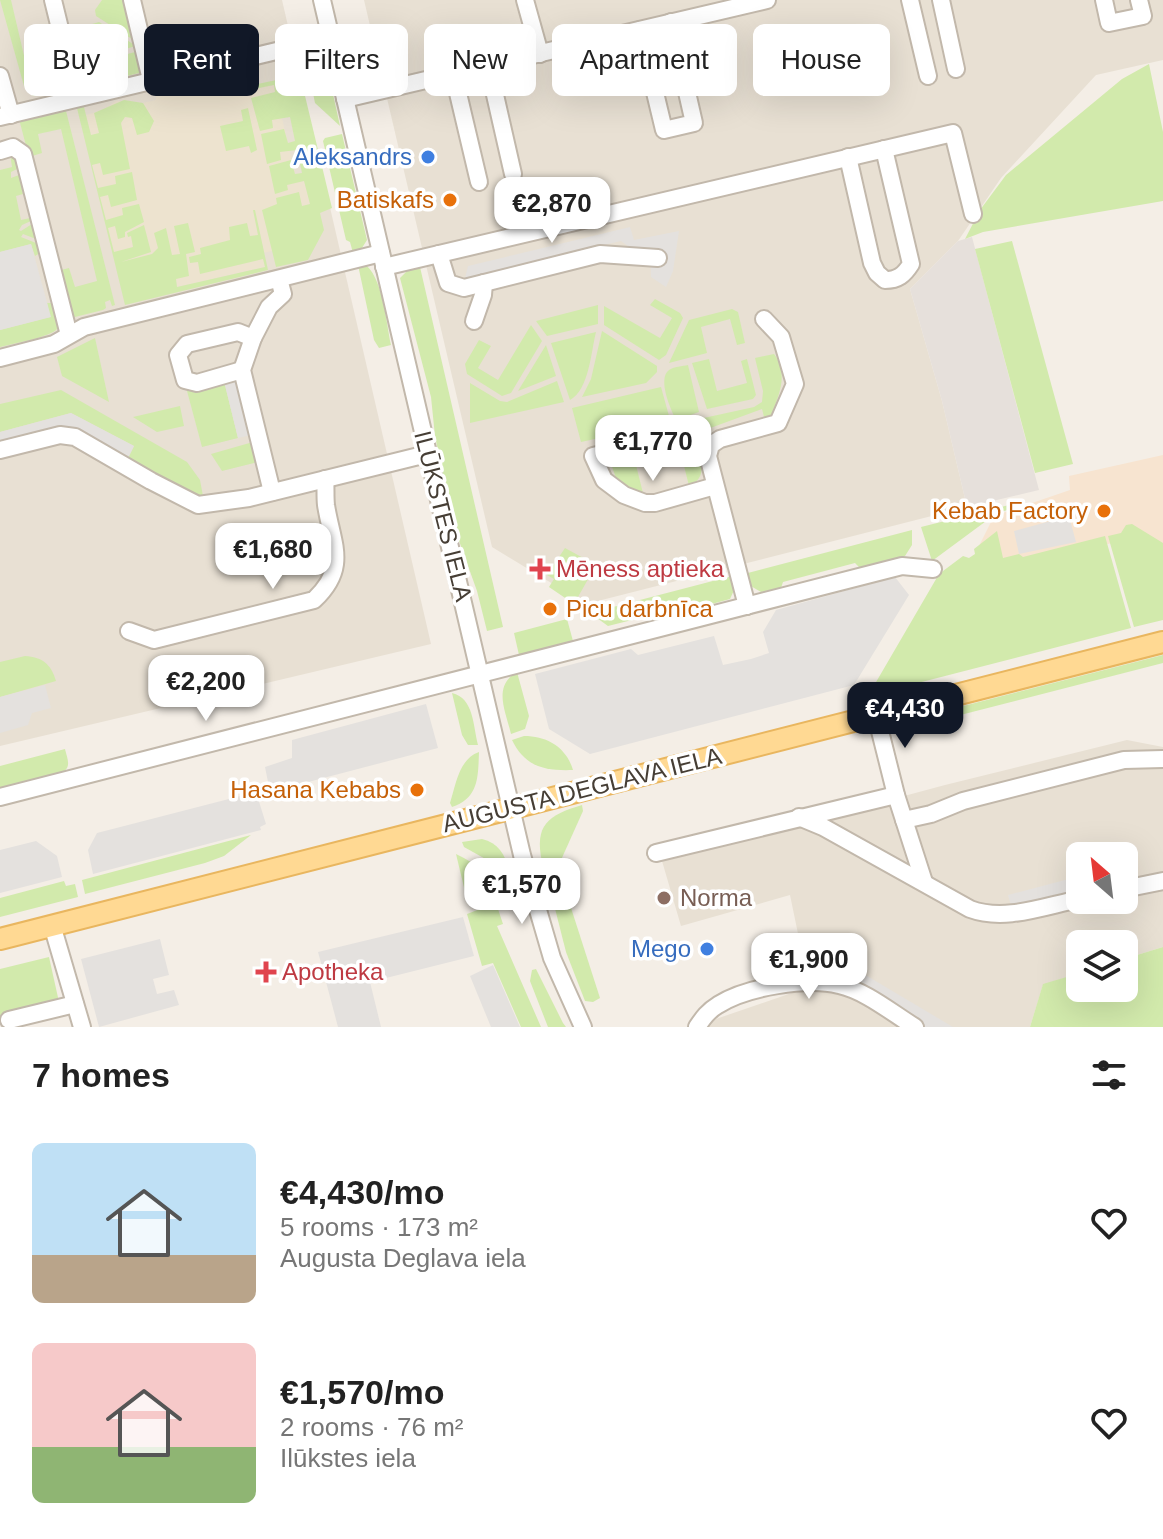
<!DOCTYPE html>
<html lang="en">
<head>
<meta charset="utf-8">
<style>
  :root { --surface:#fff; --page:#f6f6f6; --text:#222; --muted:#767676; --accent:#111827 }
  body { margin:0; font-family:Helvetica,sans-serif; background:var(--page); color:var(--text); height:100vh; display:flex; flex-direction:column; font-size:30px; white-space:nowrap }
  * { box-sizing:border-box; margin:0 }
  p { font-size:26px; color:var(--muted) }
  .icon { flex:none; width:44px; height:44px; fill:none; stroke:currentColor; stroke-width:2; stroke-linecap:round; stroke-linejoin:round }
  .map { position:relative; height:1027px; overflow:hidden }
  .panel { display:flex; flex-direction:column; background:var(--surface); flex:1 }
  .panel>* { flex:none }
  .hud { position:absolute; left:24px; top:24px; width:1116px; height:72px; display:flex; gap:16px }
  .needle { width:52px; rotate:332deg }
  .fabs { position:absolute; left:1066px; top:842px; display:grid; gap:16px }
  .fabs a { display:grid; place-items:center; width:72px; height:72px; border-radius:12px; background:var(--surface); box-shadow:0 8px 32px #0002; font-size:40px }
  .price { position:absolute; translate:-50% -68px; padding:0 18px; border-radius:16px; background:#fff; color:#222; font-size:26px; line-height:52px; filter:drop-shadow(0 2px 4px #0008) }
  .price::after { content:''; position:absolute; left:50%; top:48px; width:24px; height:18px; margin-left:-12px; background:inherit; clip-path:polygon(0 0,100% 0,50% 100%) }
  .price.on { background:var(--accent); color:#fff }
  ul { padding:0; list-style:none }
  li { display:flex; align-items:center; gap:24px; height:200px; padding:0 32px }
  li span { display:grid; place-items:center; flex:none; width:224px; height:160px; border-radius:12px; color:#555 }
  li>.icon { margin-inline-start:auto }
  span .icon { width:96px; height:96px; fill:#fffc; stroke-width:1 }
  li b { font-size:34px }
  h2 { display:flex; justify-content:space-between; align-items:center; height:96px; padding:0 32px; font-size:34px }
  .chip { padding:0 28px; border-radius:12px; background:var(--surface); box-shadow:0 8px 32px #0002; font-size:28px; line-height:72px }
  .chip.on { background:var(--accent); color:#fff }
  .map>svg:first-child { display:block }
  .residential { fill:#e8e0d3; fill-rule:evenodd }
  .commercial { fill:#f7e4d0 }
  .industrial { fill:#e6e0db }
  .education { fill:#ede3cf }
  .green { fill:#d2eaac }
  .parking { fill:#e4e1de }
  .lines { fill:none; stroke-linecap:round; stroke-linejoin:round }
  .minor-casing { stroke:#c2b8ab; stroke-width:20 }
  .major-casing { stroke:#e9b65f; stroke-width:24 }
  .minor { stroke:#fff; stroke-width:16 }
  .major { stroke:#ffd993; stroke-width:20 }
  .shop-dot { fill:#3f7fe0; stroke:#fff; stroke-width:3 }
  .food-dot { fill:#e8710a; stroke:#fff; stroke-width:3 }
  .health-dot { fill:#e0444e; stroke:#fff; stroke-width:3 }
  .education-dot { fill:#8d6e63; stroke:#fff; stroke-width:3 }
  .labels { text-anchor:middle; stroke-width:7; stroke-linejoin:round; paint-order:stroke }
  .shop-label { font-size:24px; fill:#366cbe; stroke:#fff; text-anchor:end }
  .food-label { font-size:24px; fill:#c56008; stroke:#fff; text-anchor:end }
  .street-label { font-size:24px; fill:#463e35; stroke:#fff }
  .health-label { font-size:24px; fill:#be3a42; stroke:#fff; text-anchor:start }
  .education-label { font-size:24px; fill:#785e54; stroke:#fff; text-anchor:start }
</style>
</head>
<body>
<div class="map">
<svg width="1163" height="1027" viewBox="0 0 1163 1027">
  <rect width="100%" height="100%" fill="#f4eee6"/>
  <g class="residential">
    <path d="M0,0H282L431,644L0,746Z"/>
    <path d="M364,0H1163V60L1096,75L1001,178L958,241L910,289L942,401L967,507L586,604L492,547Z"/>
    <path d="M1127,740L1163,747V947L1124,959V944H1080V973L1043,985L1030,1027H708L713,1020L809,987L790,895L681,926L662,861L945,785ZM1080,856H1124V900H1080Z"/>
  </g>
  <path class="commercial" d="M1163,455V548L1122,541L965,574L994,516L1070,490L1069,476Z"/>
  <path class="industrial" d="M972,237L1039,490L967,507L942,401L910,289L958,241Z"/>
  <path class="education" d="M247,77L249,89L274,84L297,182L305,181L310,205L281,249L263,253L265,267L177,287L176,280L123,292L85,137L91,135L86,115L103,110L116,101L143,103L156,100V96Z"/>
  <g class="green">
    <path d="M0,0H11L33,94L59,88L56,74L61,73L64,78V88L33,96L24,86Z"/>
    <path d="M102,0H127L135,41L96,16L95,10Z"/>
    <path d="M99,22L136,46L72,64L68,45L82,27Z"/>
    <path d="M306,48L321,51L325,58L340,126L315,103L306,59Z"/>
    <path d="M139,51L143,72L83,87L76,80L73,67L91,63L95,76L111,72L108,59Z"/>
    <path d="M1149,64L1163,132V201L983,232L965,239L980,210L1006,175L1122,79Z"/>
    <path d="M300,75L332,208L320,213L324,230L308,260L276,267L262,210L277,204L276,198L299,192L302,206L310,204L304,181L287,185L288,190L275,194L269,166L291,160L295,174L302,173L297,150L280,152L281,160L267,164L261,134L284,129L288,143L295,141L290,117L272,120L273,128L260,131L251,98L275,92L274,85L249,90L248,86Z"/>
    <path d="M124,100L143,103L154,121L149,132L137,135L132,118L125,117L121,123L130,169L103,175L100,163L92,165L98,188L116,184L115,176L132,172L137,200L111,207L108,195L100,197L106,220L123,215L122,208L139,204L144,222L125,232V237L118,239L115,226L108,228L114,252L133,247L131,236L128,237L127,233L144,225L151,252L121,262L152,254L158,248L154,233L166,228L172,255L180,254L174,226L188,223L195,252L186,254L189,276L176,279L177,287L265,267L263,259L200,274L198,262L190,263L189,257L201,254L200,248L230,240L229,227L247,223L250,236L258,235L253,210H255L268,270L125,305L76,104L84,107L91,135L99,133L94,113Z"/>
    <path d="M65,107L115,305L112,306L110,300L105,302L106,308L103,310L75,317L70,315L59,273L61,270L69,268L75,287L97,281L61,129L38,134L42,153L29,157L19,119Z"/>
    <path d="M248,108L257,150L251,153L249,146L226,151L220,126L243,121L241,110Z"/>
    <path d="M342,134L367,240L360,251L353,253L350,242L346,240L323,141L325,138Z"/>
    <path d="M13,152L17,169L11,172V178L19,175L23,194L16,196L21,220L30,218L31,221L22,225L19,230L21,231L32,224L36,239L23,234L21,237L36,243L40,253L35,256L31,244L0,252V170L12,167L10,153Z"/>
    <path d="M1012,241L1073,464L1035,473L975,249Z"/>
    <path d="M363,263C383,275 386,322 391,345L379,348L374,340L358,265Z"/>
    <path d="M420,267L503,627L487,631L477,591L453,524L435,436L431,397L400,278L409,269Z"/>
    <path d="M655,299L680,313L683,318L666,355L659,360L604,325V306L660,338L672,318L650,305Z"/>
    <path d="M47,303H53C55,309 61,323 57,329C51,337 11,344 0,347V330L50,317Z"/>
    <path d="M598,305V324L547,336L536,321Z"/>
    <path d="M732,309L738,312L745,343L737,345L730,319L701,327L707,353L669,363L689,320Z"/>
    <path d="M531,325L542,341L511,393L502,396L467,374L465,364L479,340L491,346L478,368L498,380Z"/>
    <path d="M602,331L657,366V372L646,383L582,397L591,379Z"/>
    <path d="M596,332C591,352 589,390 570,400L551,343Z"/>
    <path d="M95,338L109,402L62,376L57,357Z"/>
    <path d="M546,345L556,376L518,391Z"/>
    <path d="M774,354C789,374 779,395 771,415L764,417L762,409L694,434C699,452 711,477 689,486L680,450L690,421L754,407L762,402L763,391L755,358Z"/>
    <path d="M709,359L717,391L747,383L741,361L747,359L756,395L753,399L707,409L692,363Z"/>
    <path d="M688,365L699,412L676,420C671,410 657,379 669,370C673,367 683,366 688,365Z"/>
    <path d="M224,381L238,438L202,447L187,391Z"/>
    <path d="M557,381L564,402L470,423V383L500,401L507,402Z"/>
    <path d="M661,387L669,416L627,426L630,443L607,449L604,437L581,442L572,408Z"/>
    <path d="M61,390L187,462L200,480L203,496H194L128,458L134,446L71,413L0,432V404Z"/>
    <path d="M180,406L184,426L157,432L133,417Z"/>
    <path d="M253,442L258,462L222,471L211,454Z"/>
    <path d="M633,453L643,493L637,494L618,484L609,458Z"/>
    <path d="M1013,504L1011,509L997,513L932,561L921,527Z"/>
    <path d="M1132,524L1163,543V620L1134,627L1108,536L1121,533L1126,525Z"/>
    <path d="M912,530V545L905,556L860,568L855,563L783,582L781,588L761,592L749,585L744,574Z"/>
    <path d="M997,531L1003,558L1019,554L1023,557L1105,536L1131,628L875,694L872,689L939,574L963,556L969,558L975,554L974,549Z"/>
    <path d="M565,548L587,560L591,574L574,604L549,587L554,579L547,575Z"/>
    <path d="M732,576L735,588L730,599L661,618L656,614L608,626L590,613Z"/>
    <path d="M567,619L573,641L519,655L514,633Z"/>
    <path d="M1163,655V663L890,733L892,726L897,723Z"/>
    <path d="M25,656C42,657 51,664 56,681L0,697V662Z"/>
    <path d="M517,672L529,716L525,729L511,734C506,712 492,686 517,672Z"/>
    <path d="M452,693C474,698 473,726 478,745H468L462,735Z"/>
    <path d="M524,736C547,736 566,747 573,770C545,771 525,767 512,740Z"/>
    <path d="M65,749C66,754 70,763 67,768C60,780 14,787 0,790V766Z"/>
    <path d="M479,752C478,777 479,798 452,807L450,803C456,784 459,759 479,752Z"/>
    <path d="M582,805L583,811L561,860L542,862C534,825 548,815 582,805Z"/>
    <path d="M251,835L224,856L205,863L85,894L82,880Z"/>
    <path d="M482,839C498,843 505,854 509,870L507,871L464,847L462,842Z"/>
    <path d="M456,854C474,863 497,875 492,898L468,904Z"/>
    <path d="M546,873L554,874L563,883L600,998L593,1002L585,1001L566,952Z"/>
    <path d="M64,881L66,886L75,884L78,897L0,917V898Z"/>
    <path d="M493,904L497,906L503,924L497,926L541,1027H521L493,963L482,966L467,914Z"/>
    <path d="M1163,947V1027H1030L1043,984L1080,973V988H1124V959Z"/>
    <path d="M49,957L59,1002L0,1016V969Z"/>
    <path d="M536,969L563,1023L566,1027H548L530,981L532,970Z"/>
  </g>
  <g class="parking">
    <path d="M630,227L634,240L679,231L673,271L666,287L651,277L650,249L636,252L621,241L465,278L468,266Z"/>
    <path d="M31,244L51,317L0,330V252Z"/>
    <path d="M236,378L251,435L238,438L224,381Z"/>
    <path d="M71,413L134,446L128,458L69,426L0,444V432Z"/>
    <path d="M1069,516L1076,542L1019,554L1014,531Z"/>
    <path d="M895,577L909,595L854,685L590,754L549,729L535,674L631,649L638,655L714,636L723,665L751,659L769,653L763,632L776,610Z"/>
    <path d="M45,685L51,708L32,713L28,725L0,733V697Z"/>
    <path d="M426,704L438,748L270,792L265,767L292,758V740Z"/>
    <path d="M256,792L266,824L260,827L261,830L93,874L88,850L97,833Z"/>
    <path d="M36,841L57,856L62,877L0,893V850Z"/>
    <path d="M1080,876V899L1013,913L1008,895Z"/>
    <path d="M463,917L474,956L370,982L381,1027H338L325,978L331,976L329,969L323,970L318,952Z"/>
    <path d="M160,939L169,975L153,979L157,994L174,990L179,1005L99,1027L81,959Z"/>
    <path d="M493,965L520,1027H491L470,976Z"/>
    <path d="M852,967L953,1027H915L841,985Z"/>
  </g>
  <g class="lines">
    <defs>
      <g id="minor">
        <path d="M53,0L77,98"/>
        <path d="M132,0L151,80"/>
        <path d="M322,0L522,855L552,958L583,1027"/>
        <path d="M525,0L540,54"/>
        <path d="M910,0L928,76"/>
        <path d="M941,0L956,69"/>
        <path d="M1104,0L1109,23L1143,16L1139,0"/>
        <path d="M640,30L664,130L694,123L671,22"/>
        <path d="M488,64L513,174"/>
        <path d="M453,72L479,182"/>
        <path d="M0,76L11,115"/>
        <path d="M345,99L767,0"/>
        <path d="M0,117L331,38"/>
        <path d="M0,151L13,147L23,154L69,335"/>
        <path d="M848,157L872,263L877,273L885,280C898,280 904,275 911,264L884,149"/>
        <path d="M439,254L448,283L464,288L600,254L658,258"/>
        <path d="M384,267L953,133L973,214"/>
        <path d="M474,321L483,295L484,283"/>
        <path d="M0,358L54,344L84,327L381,253"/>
        <path d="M242,370L197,383L185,380L178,355L187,344L238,332L253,338"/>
        <path d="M631,447L593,456L604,480L624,495L645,503H655L715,486"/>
        <path d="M0,450L60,435L75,437L151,481L198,505L249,498L427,454"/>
        <path d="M272,492L242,370L253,338L269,307L283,294L279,279"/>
        <path d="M747,606L708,456L711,445L720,439L778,423L795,384L781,337L764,319"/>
        <path d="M129,631L154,640L314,600C349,567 332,544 326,505C325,496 326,487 325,479"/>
        <path d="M876,715L896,795L924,882"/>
        <path d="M0,797L902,566L933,569"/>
        <path d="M799,817L823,827L970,909C1005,922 1044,906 1080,899"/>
        <path d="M904,820L931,814L963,801L1124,760L1163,759"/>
        <path d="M656,853L896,795"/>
        <path d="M1124,889L1163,881"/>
        <path d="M52,925L82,1027"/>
        <path d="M9,1020L75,1004"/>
        <path d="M697,1027C703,1018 708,1011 718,1005C746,987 807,977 839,985C866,991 892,1013 915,1027"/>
      </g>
      <path id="major" d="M0,939L1163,642"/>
    </defs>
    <use href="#minor" class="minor-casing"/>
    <use href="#major" class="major-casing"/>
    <use href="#minor" class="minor"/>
    <use href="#major" class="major"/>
  </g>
  <g class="shop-dot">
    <circle cx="428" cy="157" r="8"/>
    <circle cx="707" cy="949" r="8"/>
  </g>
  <g class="food-dot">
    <circle cx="450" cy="200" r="8"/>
    <circle cx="1104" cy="511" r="8"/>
    <circle cx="550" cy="609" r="8"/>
    <circle cx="417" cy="790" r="8"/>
  </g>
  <g class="health-dot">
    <path d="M536 557h8v8h8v8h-8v8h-8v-8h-8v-8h8z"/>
    <path d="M262 960h8v8h8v8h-8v8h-8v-8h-8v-8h8z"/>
  </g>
  <circle class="education-dot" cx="664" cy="898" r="8"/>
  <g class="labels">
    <g class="shop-label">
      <text x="412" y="165">Aleksandrs</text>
      <text x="691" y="957">Mego</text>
    </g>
    <g class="food-label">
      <text x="434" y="208">Batiskafs</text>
      <text x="1088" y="519">Kebab Factory</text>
      <text x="566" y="617" text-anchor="start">Picu darbnīca</text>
      <text x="401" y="798">Hasana Kebabs</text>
    </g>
    <g class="street-label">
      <text transform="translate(443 516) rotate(76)" y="8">ILŪKSTES IELA</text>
      <text transform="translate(582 790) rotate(-14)" y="8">AUGUSTA DEGLAVA IELA</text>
    </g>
    <g class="health-label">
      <text x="556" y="577">Mēness aptieka</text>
      <text x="282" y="980">Apotheka</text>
    </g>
    <g class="education-label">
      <text x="680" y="906">Norma</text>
    </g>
  </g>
</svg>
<div class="fabs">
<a><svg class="needle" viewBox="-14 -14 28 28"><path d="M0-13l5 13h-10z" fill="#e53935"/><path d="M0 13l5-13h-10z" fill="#767676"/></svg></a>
<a><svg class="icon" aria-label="layers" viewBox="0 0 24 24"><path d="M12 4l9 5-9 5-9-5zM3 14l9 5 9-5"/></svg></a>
</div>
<b class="price" style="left:552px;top:245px">€2,870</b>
<b class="price" style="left:653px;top:483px">€1,770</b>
<b class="price" style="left:273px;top:591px">€1,680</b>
<b class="price" style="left:206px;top:723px">€2,200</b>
<b class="price on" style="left:905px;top:750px">€4,430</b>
<b class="price" style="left:522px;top:926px">€1,570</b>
<b class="price" style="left:809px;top:1001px">€1,900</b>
<div class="hud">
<a class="chip">Buy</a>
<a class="chip on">Rent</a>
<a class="chip">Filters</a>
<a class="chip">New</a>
<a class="chip">Apartment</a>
<a class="chip">House</a>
</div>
</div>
<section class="panel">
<h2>7 homes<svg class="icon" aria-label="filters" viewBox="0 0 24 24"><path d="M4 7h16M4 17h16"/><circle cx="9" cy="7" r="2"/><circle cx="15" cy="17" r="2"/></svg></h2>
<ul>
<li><span style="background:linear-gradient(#bfe0f5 70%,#b9a48a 0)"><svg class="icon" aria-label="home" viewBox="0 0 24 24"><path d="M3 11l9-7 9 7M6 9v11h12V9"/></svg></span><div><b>€4,430/mo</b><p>5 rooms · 173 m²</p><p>Augusta Deglava iela</p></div><svg class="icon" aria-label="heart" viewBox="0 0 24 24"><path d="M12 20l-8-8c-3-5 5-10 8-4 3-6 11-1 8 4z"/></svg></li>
<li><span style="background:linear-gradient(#f6c9c9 65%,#8fb573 0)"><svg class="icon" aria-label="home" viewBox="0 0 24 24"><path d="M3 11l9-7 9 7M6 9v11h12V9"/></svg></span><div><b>€1,570/mo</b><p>2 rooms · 76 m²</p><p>Ilūkstes iela</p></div><svg class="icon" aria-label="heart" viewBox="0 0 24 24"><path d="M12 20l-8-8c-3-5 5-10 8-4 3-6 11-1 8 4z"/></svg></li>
</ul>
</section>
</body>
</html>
